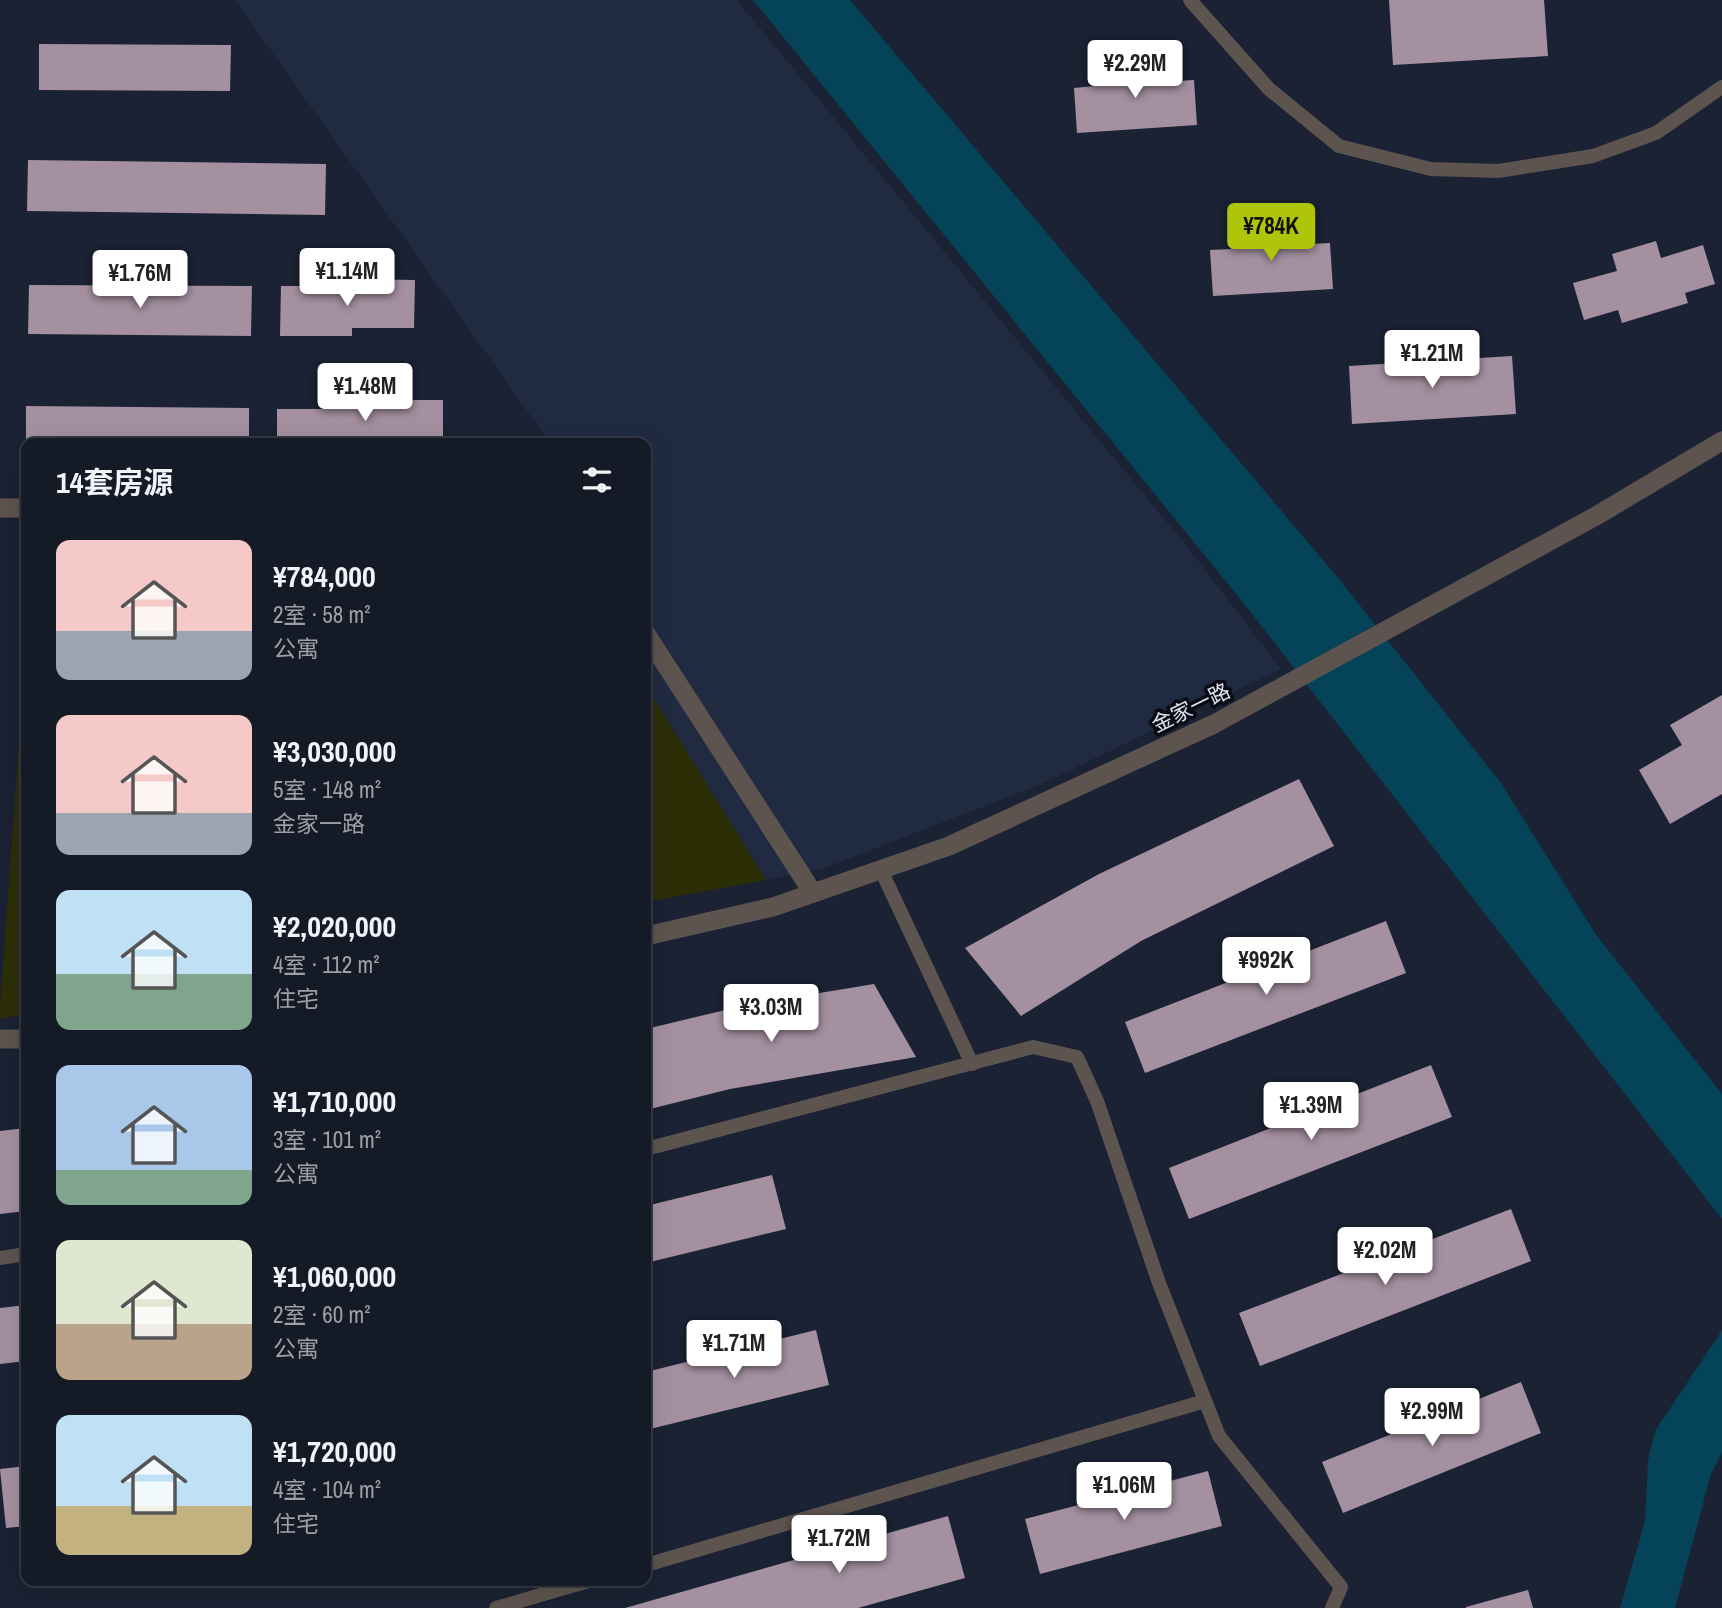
<!DOCTYPE html>
<html lang="zh">
<head>
<meta charset="utf-8">
<style>
  :root { --surface:#141a26; --page:#1d232e; --text:#f1f3f6; --muted:#9da1a7; --line:#333843; --accent:#aec509 }
  body { margin:0; font-family:"Archivo Narrow","Noto Sans SC",sans-serif; background:var(--page); color:var(--text); height:100vh; display:flex; flex-direction:column; font-size:26px; white-space:nowrap }
  * { box-sizing:border-box; margin:0 }
  p { font-size:23px; color:var(--muted) }
  .icon { flex:none; width:38px; height:38px; fill:none; stroke:currentColor; stroke-width:2; stroke-linecap:round; stroke-linejoin:round }
  .map { position:relative; flex:1; overflow:hidden }
  .panel { position:absolute; left:21px; top:438px; width:630px; height:1148px; display:flex; flex-direction:column; background:var(--surface); border-radius:14px; box-shadow:0 7px 28px #0002,0 0 0 2px var(--line) }
  .panel>* { flex:none }
  .price { position:absolute; translate:-50% -60px; padding:0 16px; border-radius:7px; background:#fff; color:#222; font-size:23px; line-height:46px; filter:drop-shadow(0 2px 4px #0008) }
  .price::after { content:''; position:absolute; left:50%; top:42px; width:21px; height:16px; margin-left:-10px; background:inherit; clip-path:polygon(0 0,100% 0,50% 100%) }
  .price.on { background:var(--accent); color:#111 }
  ul { padding:0; list-style:none }
  li { display:flex; align-items:center; gap:21px; height:175px; padding:0 35px }
  li span { display:grid; place-items:center; flex:none; width:196px; height:140px; border-radius:14px; color:#555 }
  li>.icon { margin-inline-start:auto }
  span .icon { width:84px; height:84px; fill:#fffc; stroke-width:1 }
  li b { font-size:30px }
  h2 { display:flex; justify-content:space-between; align-items:center; height:84px; padding:0 35px; font-size:30px }
  .map>svg:first-child { display:block }
  .built { fill:#202a41 }
  .green { fill:#2c2f06 }
  .water { fill:#044358 }
  .building { fill:#a490a0 }
  .lines { fill:none; stroke-linecap:round; stroke-linejoin:round }
  .service { stroke:#5d544f; stroke-width:14 }
  .minor { stroke:#5d544f; stroke-width:19 }
  .tertiary { stroke:#5d544f; stroke-width:19 }
  .labels { text-anchor:middle; stroke-width:7; stroke-linejoin:round; paint-order:stroke }
  .street-label { font-size:21px; fill:#dfe5f0; stroke:#080b13 }
</style>
</head>
<body>
<div class="map">
<svg width="1722" height="1608" viewBox="0 0 1722 1608">
  <rect width="100%" height="100%" fill="#1a2233"/>
  <path class="built" d="M235,0H737L1193,554L1281,669L1037,786L822,869L766,880L646,686V443H550Z"/>
  <g class="green">
    <path d="M26,643V1014L0,1019V1008Z"/>
    <path d="M646,686L766,880L646,902Z"/>
  </g>
  <g class="water">
    <path d="M753,0H850L1339,579L1501,783L1597,936L1722,1094V1219L1245,605Z"/>
    <path d="M1722,1330V1453L1711,1474L1675,1608H1620L1645,1521L1648,1460L1655,1431Z"/>
  </g>
  <g class="building">
    <path d="M1389,0H1544L1548,56L1393,65Z"/>
    <path d="M39,44L231,45L230,91L39,90Z"/>
    <path d="M1174,65L1176,81L1194,80L1197,125L1077,133L1074,88L1095,86L1094,70Z"/>
    <path d="M28,160L326,164L325,215L27,211Z"/>
    <path d="M1310,227L1311,244L1330,243L1333,289L1213,296L1210,250L1231,249L1230,233Z"/>
    <path d="M1656,241L1661,258L1703,245L1715,284L1685,293L1688,303L1622,323L1618,310L1584,320L1573,283L1617,271L1612,254Z"/>
    <path d="M353,279L415,280L414,328H352V336H280L281,286H353Z"/>
    <path d="M29,285L252,286L251,336L28,334Z"/>
    <path d="M1512,356L1516,414L1352,424L1349,366Z"/>
    <path d="M352,400H443V443H277V409H352Z"/>
    <path d="M26,406L249,408V443H26Z"/>
    <path d="M1722,695V794L1670,824L1639,770L1682,745L1670,725Z"/>
    <path d="M1299,779L1334,846L1141,941L1021,1016L965,948L1099,874Z"/>
    <path d="M1386,921L1406,973L1145,1073L1125,1022Z"/>
    <path d="M874,984L916,1057L730,1089L646,1110V1029L746,1005Z"/>
    <path d="M1431,1065L1452,1117L1189,1219L1169,1168Z"/>
    <path d="M26,1128V1211L0,1214V1131Z"/>
    <path d="M772,1175L786,1229L646,1263V1206Z"/>
    <path d="M1511,1209L1531,1261L1260,1366L1239,1313Z"/>
    <path d="M26,1305V1361L0,1364V1308Z"/>
    <path d="M816,1330L829,1385L646,1430V1372Z"/>
    <path d="M1521,1382L1541,1433L1343,1513L1322,1462Z"/>
    <path d="M26,1466V1526L6,1528L0,1469Z"/>
    <path d="M1208,1471L1222,1526L1040,1574L1025,1519Z"/>
    <path d="M948,1516L965,1578L858,1608H625Z"/>
    <path d="M1528,1590L1533,1608H1466V1607Z"/>
  </g>
  <g class="lines">
    <g class="service">
      <path d="M1190,0L1269,89L1339,146L1431,169L1498,171L1593,156L1656,133L1722,87"/>
      <path d="M881,870L972,1064"/>
      <path d="M646,1149L1033,1047L1077,1057L1097,1101L1159,1283L1219,1436L1341,1587L1332,1608"/>
      <path d="M0,1258L26,1254"/>
      <path d="M646,1565L1205,1401"/>
      <path d="M496,1608L592,1580"/>
    </g>
    <g class="minor">
      <path d="M0,508H26"/>
      <path d="M646,634L813,893"/>
    </g>
    <g class="tertiary">
      <path d="M646,936L773,907L949,846L1214,724L1596,516L1722,441"/>
      <path d="M0,1039H26"/>
    </g>
  </g>
  <g class="labels">
    <g class="street-label">
      <text transform="translate(1191 708) rotate(-26)" y="7">金家一路</text>
    </g>
  </g>
</svg>
<b class="price" style="left:1135px;top:100px">¥2.29M</b>
<b class="price on" style="left:1271px;top:263px">¥784K</b>
<b class="price" style="left:347px;top:308px">¥1.14M</b>
<b class="price" style="left:140px;top:310px">¥1.76M</b>
<b class="price" style="left:1432px;top:390px">¥1.21M</b>
<b class="price" style="left:365px;top:423px">¥1.48M</b>
<b class="price" style="left:1266px;top:997px">¥992K</b>
<b class="price" style="left:771px;top:1044px">¥3.03M</b>
<b class="price" style="left:1311px;top:1142px">¥1.39M</b>
<b class="price" style="left:1385px;top:1287px">¥2.02M</b>
<b class="price" style="left:734px;top:1380px">¥1.71M</b>
<b class="price" style="left:1432px;top:1448px">¥2.99M</b>
<b class="price" style="left:1124px;top:1522px">¥1.06M</b>
<b class="price" style="left:839px;top:1575px">¥1.72M</b>
<section class="panel">
<h2>14套房源<svg class="icon" aria-label="filters" viewBox="0 0 24 24"><path d="M4 7h16M4 17h16"/><circle cx="9" cy="7" r="2"/><circle cx="15" cy="17" r="2"/></svg></h2>
<ul>
<li><span style="background:linear-gradient(#f6c9c9 65%,#9aa5b1 0)"><svg class="icon" aria-label="home" viewBox="0 0 24 24"><path d="M3 11l9-7 9 7M6 9v11h12V9"/></svg></span><div><b>¥784,000</b><p>2室 · 58 m²</p><p>公寓</p></div></li>
<li><span style="background:linear-gradient(#f6c9c9 70%,#9aa5b1 0)"><svg class="icon" aria-label="home" viewBox="0 0 24 24"><path d="M3 11l9-7 9 7M6 9v11h12V9"/></svg></span><div><b>¥3,030,000</b><p>5室 · 148 m²</p><p>金家一路</p></div></li>
<li><span style="background:linear-gradient(#bfe0f5 60%,#7fa58c 0)"><svg class="icon" aria-label="home" viewBox="0 0 24 24"><path d="M3 11l9-7 9 7M6 9v11h12V9"/></svg></span><div><b>¥2,020,000</b><p>4室 · 112 m²</p><p>住宅</p></div></li>
<li><span style="background:linear-gradient(#a9c7e8 75%,#7fa58c 0)"><svg class="icon" aria-label="home" viewBox="0 0 24 24"><path d="M3 11l9-7 9 7M6 9v11h12V9"/></svg></span><div><b>¥1,710,000</b><p>3室 · 101 m²</p><p>公寓</p></div></li>
<li><span style="background:linear-gradient(#dfe7d0 60%,#b9a48a 0)"><svg class="icon" aria-label="home" viewBox="0 0 24 24"><path d="M3 11l9-7 9 7M6 9v11h12V9"/></svg></span><div><b>¥1,060,000</b><p>2室 · 60 m²</p><p>公寓</p></div></li>
<li><span style="background:linear-gradient(#bfe0f5 65%,#c2b280 0)"><svg class="icon" aria-label="home" viewBox="0 0 24 24"><path d="M3 11l9-7 9 7M6 9v11h12V9"/></svg></span><div><b>¥1,720,000</b><p>4室 · 104 m²</p><p>住宅</p></div></li>
</ul>
</section>
</div>
</body>
</html>
